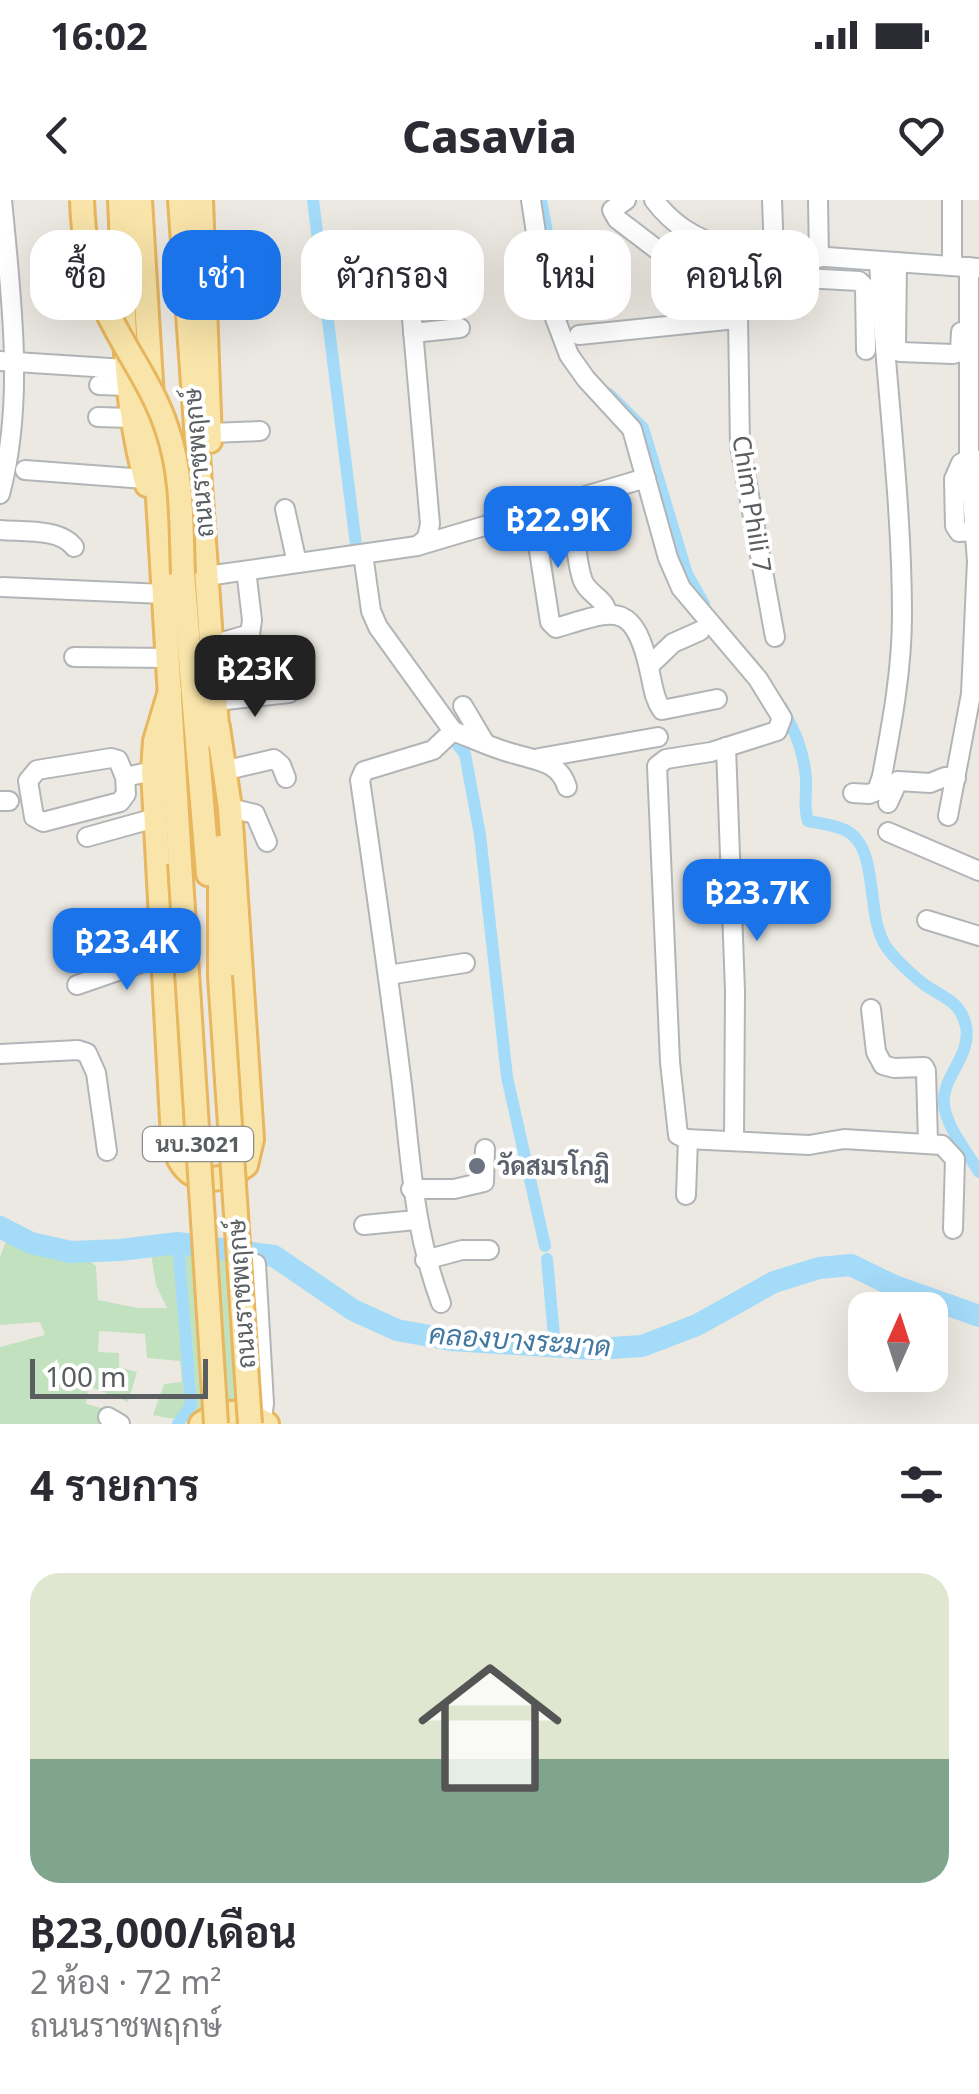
<!DOCTYPE html>
<html lang="th">
<head>
<meta charset="utf-8">
<style>
  :root { --surface:#fff; --page:#f2f2f3; --text:#2b2b33; --muted:#7c7c81; --accent:#1a73e8 }
  body { margin:0; font-family:"Noto Sans",Sarabun,sans-serif; background:var(--page); color:var(--text); height:100vh; display:flex; flex-direction:column; font-size:38px; white-space:nowrap }
  * { box-sizing:border-box; margin:0 }
  p { font-size:32px; color:var(--muted) }
  .icon { flex:none; width:55px; height:55px; fill:none; stroke:currentColor; stroke-width:2; stroke-linecap:round; stroke-linejoin:round }
  .map { position:relative; height:1224px; overflow:hidden }
  .panel { display:flex; flex-direction:column; background:var(--surface); flex:1 }
  .panel>* { flex:none }
  .hud { position:absolute; left:30px; top:30px; width:920px; height:90px; display:flex; gap:20px }
  .needle { width:65px; rotate:3deg }
  .fabs { position:absolute; left:848px; top:1092px; display:grid; gap:20px }
  .fabs a { display:grid; place-items:center; width:100px; height:100px; border-radius:20px; background:var(--surface); box-shadow:0 10px 40px #0002; font-size:50px }
  .scale { position:absolute; left:30px; bottom:25px; width:178px; box-sizing:border-box; padding-left:10px; border:5px solid #5a5e61; border-top:0; font-size:28px; line-height:35px; white-space:nowrap; color:#5a5e61; -webkit-text-stroke:8px #fff; paint-order:stroke }
  .price { position:absolute; translate:-50% -85px; padding:0 22px; border-radius:20px; background:var(--accent); color:#fff; font-size:32px; line-height:65px; filter:drop-shadow(0 2px 5px #0008) }
  .price::after { content:''; position:absolute; left:50%; top:60px; width:30px; height:22px; margin-left:-15px; background:inherit; clip-path:polygon(0 0,100% 0,50% 100%) }
  .price.on { background:#222; color:#fff }
  ul { padding:0; list-style:none }
  li { display:grid; align-content:center; gap:20px; height:530px; padding:0 30px }
  li span { display:grid; place-items:center; height:310px; border-radius:30px; color:#555 }
  li>.icon { margin-inline-start:auto }
  span .icon { width:180px; height:180px; fill:#fffc; stroke-width:1 }
  li b { font-size:42px }
  h2 { display:flex; justify-content:space-between; align-items:center; height:120px; padding:0 30px; font-size:42px }
  .chip { padding:0 35px; border-radius:30px; background:var(--surface); box-shadow:0 10px 40px #0002; font-size:35px; line-height:90px }
  .chip.on { background:var(--accent); color:#fff }
  .status { display:flex; justify-content:space-between; align-items:center; height:70px; padding:0 50px; background:var(--surface); direction:ltr }
  .status svg { height:28px; fill:currentColor }
  header { display:flex; justify-content:space-between; align-items:center; height:130px; padding:0 30px; background:var(--surface); font-size:45px; font-weight:800 }
  .map>svg:first-child { display:block }
  .green { fill:#c2e2bf }
  .lines { fill:none; stroke-linecap:round; stroke-linejoin:round }
  .canal { stroke:#a4dbf9; stroke-width:12 }
  .river { stroke:#a4dbf9; stroke-width:22 }
  .minor-casing { stroke:#b2b5b8; stroke-width:22 }
  .major-casing { stroke:#e7b65f; stroke-width:28 }
  .minor { stroke:#fff; stroke-width:18 }
  .major { stroke:#f9e5a9; stroke-width:22 }
  .major-bridge-casing { stroke:#e7b65f; stroke-width:28; stroke-linecap:butt }
  .major-bridge { stroke:#f9e5a9; stroke-width:22 }
  .worship-dot { fill:#6b7280; stroke:#fff; stroke-width:4 }
  .labels { text-anchor:middle; stroke-width:8; stroke-linejoin:round; paint-order:stroke }
  .shield { fill:#fff; stroke:#8c8e90; stroke-width:2.5 }
  .shield-label { font-size:22px; font-weight:bold; fill:#5a5e61 }
  .street-label { font-size:25px; fill:#5a5e61; stroke:#fff }
  .worship-label { font-size:25px; font-weight:bold; fill:#5b616d; stroke:#fff; text-anchor:start }
  .water-label { font-size:28px; font-style:italic; fill:#4178a1; stroke:#fff }
</style>
</head>
<body>
<div class="status"><b>16:02</b><svg viewBox="0 0 49 12"><path d="M0 12V9h3v3zM5 12V6h3v6zM10 12V3h3v9zM15 12V0h3v12zM26 1h20v11H26zM47 4h2v5h-2z"/></svg></div>
<header><svg class="icon" aria-label="back" viewBox="0 0 24 24"><path d="M15 5l-7 7 7 7"/></svg>Casavia<svg class="icon" aria-label="heart" viewBox="0 0 24 24"><path d="M12 20l-8-8c-3-5 5-10 8-4 3-6 11-1 8 4z"/></svg></header>
<div class="map">
<svg width="979" height="1224" viewBox="0 0 979 1224">
  <rect width="100%" height="100%" fill="#ece9e2"/>
  <path class="green" d="M6,1041L85,1057L96,1066L98,1100L138,1108H167L156,1085L151,1054L171,1050L253,1056L258,1209C225,1216 183,1224 153,1215L164,1184L182,1182L180,1161L147,1158L145,1134L99,1131L98,1152L119,1153V1167L137,1172L128,1202L89,1186L86,1204L117,1212L109,1224H0V1147L45,1135L40,1122L0,1125V1057Z"/>
  <g class="lines">
    <g class="canal">
      <path d="M313,0L356,345"/>
      <path d="M541,0L563,119"/>
      <path d="M609,194L643,228L687,374L704,404"/>
      <path d="M782,507C795,532 804,551 806,579C807,593 803,607 808,621C820,623 834,625 845,630C881,647 864,716 887,748C896,760 913,776 925,785C944,798 960,801 966,826C972,857 941,876 944,905C947,928 967,952 979,972"/>
      <path d="M456,543L465,554L480,635L507,877L545,1046"/>
      <path d="M178,1043L191,1205L178,1224"/>
      <path d="M547,1059L555,1147"/>
    </g>
    <path class="river" d="M0,1027L31,1043L71,1052L120,1050L178,1043L274,1056L353,1110L397,1130L451,1140L595,1149L642,1146L697,1125L774,1082L819,1068L851,1065L892,1085L979,1116"/>
    <defs>
      <g id="minor">
        <path d="M531,0L543,79L555,118L569,155L586,179L632,229L668,358L681,388L758,479L782,518L777,531L711,552L666,559L657,566L670,862L678,935L686,939L809,945L844,939L942,945L955,959L953,1029"/>
        <path d="M626,0L612,10L617,19L672,61L686,88"/>
        <path d="M654,0C675,28 697,38 729,50L979,68"/>
        <path d="M772,0L774,55"/>
        <path d="M818,0L819,58"/>
        <path d="M952,0V66"/>
        <path d="M737,51L740,246L775,437"/>
        <path d="M897,62L896,144L900,152L953,154L960,152L961,132"/>
        <path d="M747,100L749,75L859,81L865,87L866,150"/>
        <path d="M413,133L460,128"/>
        <path d="M579,135L736,119"/>
        <path d="M0,161L125,169"/>
        <path d="M99,185L126,186"/>
        <path d="M98,217L130,218"/>
        <path d="M210,233L260,231"/>
        <path d="M25,270L145,279"/>
        <path d="M0,294C25,201 11,95 2,0"/>
        <path d="M561,304C580,328 573,354 583,381C589,395 605,398 607,413"/>
        <path d="M285,309L297,363"/>
        <path d="M533,312L550,422L556,428C615,410 634,399 650,473C653,486 654,499 662,510L717,499"/>
        <path d="M568,313L595,310L600,322"/>
        <path d="M0,330C22,332 60,328 74,347"/>
        <path d="M975,331L959,332L955,326L954,279L961,263L969,259L979,260"/>
        <path d="M417,346L646,278"/>
        <path d="M363,354L371,411L378,427L453,531L433,550L364,571L360,580C374,677 388,773 400,869C411,953 411,1022 441,1103"/>
        <path d="M207,376L417,346L427,338L430,324L407,62"/>
        <path d="M2,387L164,394"/>
        <path d="M250,434L257,472"/>
        <path d="M212,445L250,434L252,420L247,378"/>
        <path d="M74,457L168,458"/>
        <path d="M649,466L673,443L700,431"/>
        <path d="M216,501L289,493"/>
        <path d="M463,506L485,543"/>
        <path d="M453,531C474,539 494,549 515,554C537,561 559,561 567,587"/>
        <path d="M726,547L735,791L734,941"/>
        <path d="M539,558L658,537"/>
        <path d="M227,570L274,559L281,565L286,578"/>
        <path d="M125,577L126,594L120,602L43,622L34,617L28,581L37,570L111,558L118,560L125,577L153,571"/>
        <path d="M853,593L869,594L877,591L882,576C892,523 902,470 902,415C902,297 885,179 879,61"/>
        <path d="M0,601H9"/>
        <path d="M888,603L898,581L930,583L945,577L956,578"/>
        <path d="M230,608L255,614L267,642"/>
        <path d="M948,616L971,494L977,361L969,259V67"/>
        <path d="M888,632L979,671"/>
        <path d="M87,637L155,618"/>
        <path d="M927,720L979,736"/>
        <path d="M73,728L82,749L104,748L124,769"/>
        <path d="M388,775L465,763"/>
        <path d="M77,785L161,756"/>
        <path d="M871,809L876,852L883,865L894,868L924,867L926,871L928,942"/>
        <path d="M0,854L78,850L87,853L96,873L107,951"/>
        <path d="M411,989H454L484,982L485,949"/>
        <path d="M686,995L688,939"/>
        <path d="M364,1025L416,1020"/>
        <path d="M425,1060L462,1050H489"/>
        <path d="M256,1064L264,1203L262,1220"/>
        <path d="M108,1217L120,1224"/>
      </g>
      <g id="major">
        <path d="M120,0C125,97 120,191 147,285"/>
        <path d="M140,0L180,663"/>
        <path d="M180,0L218,540"/>
        <path d="M201,0L210,241"/>
        <path d="M183,374L208,674"/>
        <path d="M170,491L155,541L153,571L173,939C179,982 213,990 246,965L252,939L230,608L218,527"/>
        <path d="M220,647V776"/>
        <path d="M201,1224C222,1208 246,1210 267,1224"/>
      </g>
    </defs>
    <use href="#minor" class="minor-casing"/>
    <use href="#major" class="major-casing"/>
    <use href="#minor" class="minor"/>
    <use href="#major" class="major"/>
    <defs>
      <g id="major-bridge">
        <path d="M82,0C83,33 88,67 101,98C119,143 152,182 167,229C183,275 181,325 183,374"/>
        <path d="M180,663L216,1224"/>
        <path d="M220,776L250,1224"/>
      </g>
    </defs>
    <use href="#major-bridge" class="major-bridge-casing"/>
    <use href="#major-bridge" class="major-bridge"/>
  </g>
  <circle class="worship-dot" cx="477" cy="966" r="10"/>
  <g class="labels">
    <rect class="shield" x="143" y="927" width="110" height="34" rx="8"/>
    <g class="shield-label">
      <text x="198" y="952">นบ.3021</text>
    </g>
    <g class="street-label">
      <text transform="translate(198 263) rotate(-95)" y="9">ถนนราชพฤกษ์</text>
      <text transform="translate(752 304) rotate(81)" y="9">Chim Phili 7</text>
      <text transform="translate(241 1094) rotate(-94)" y="9">ถนนราชพฤกษ์</text>
    </g>
    <g class="worship-label">
      <text x="497" y="975">วัดสมรโกฏิ</text>
    </g>
    <g class="water-label">
      <text transform="translate(520 1140) rotate(4)" y="10">คลองบางระมาด</text>
    </g>
  </g>
</svg>
<div class="fabs">
<a><svg class="needle" viewBox="-14 -14 28 28"><path d="M0-13l5 13h-10z" fill="#e53935"/><path d="M0 13l5-13h-10z" fill="#7c7c81"/></svg></a>
</div>
<div class="scale">100 m</div>
<b class="price" style="left:558px;top:371px">฿22.9K</b>
<b class="price on" style="left:255px;top:520px">฿23K</b>
<b class="price" style="left:757px;top:744px">฿23.7K</b>
<b class="price" style="left:127px;top:793px">฿23.4K</b>
<div class="hud">
<a class="chip">ซื้อ</a>
<a class="chip on">เช่า</a>
<a class="chip">ตัวกรอง</a>
<a class="chip">ใหม่</a>
<a class="chip">คอนโด</a>
</div>
</div>
<section class="panel">
<h2>4 รายการ<svg class="icon" aria-label="filters" viewBox="0 0 24 24"><path d="M4 7h16M4 17h16"/><circle cx="9" cy="7" r="2"/><circle cx="15" cy="17" r="2"/></svg></h2>
<ul>
<li><span style="background:linear-gradient(#dfe7d0 60%,#7fa58c 0)"><svg class="icon" aria-label="home" viewBox="0 0 24 24"><path d="M3 11l9-7 9 7M6 9v11h12V9"/></svg></span><div><b>฿23,000/เดือน</b><p>2 ห้อง · 72 m²</p><p>ถนนราชพฤกษ์</p></div></li>
</ul>
</section>
</body>
</html>
